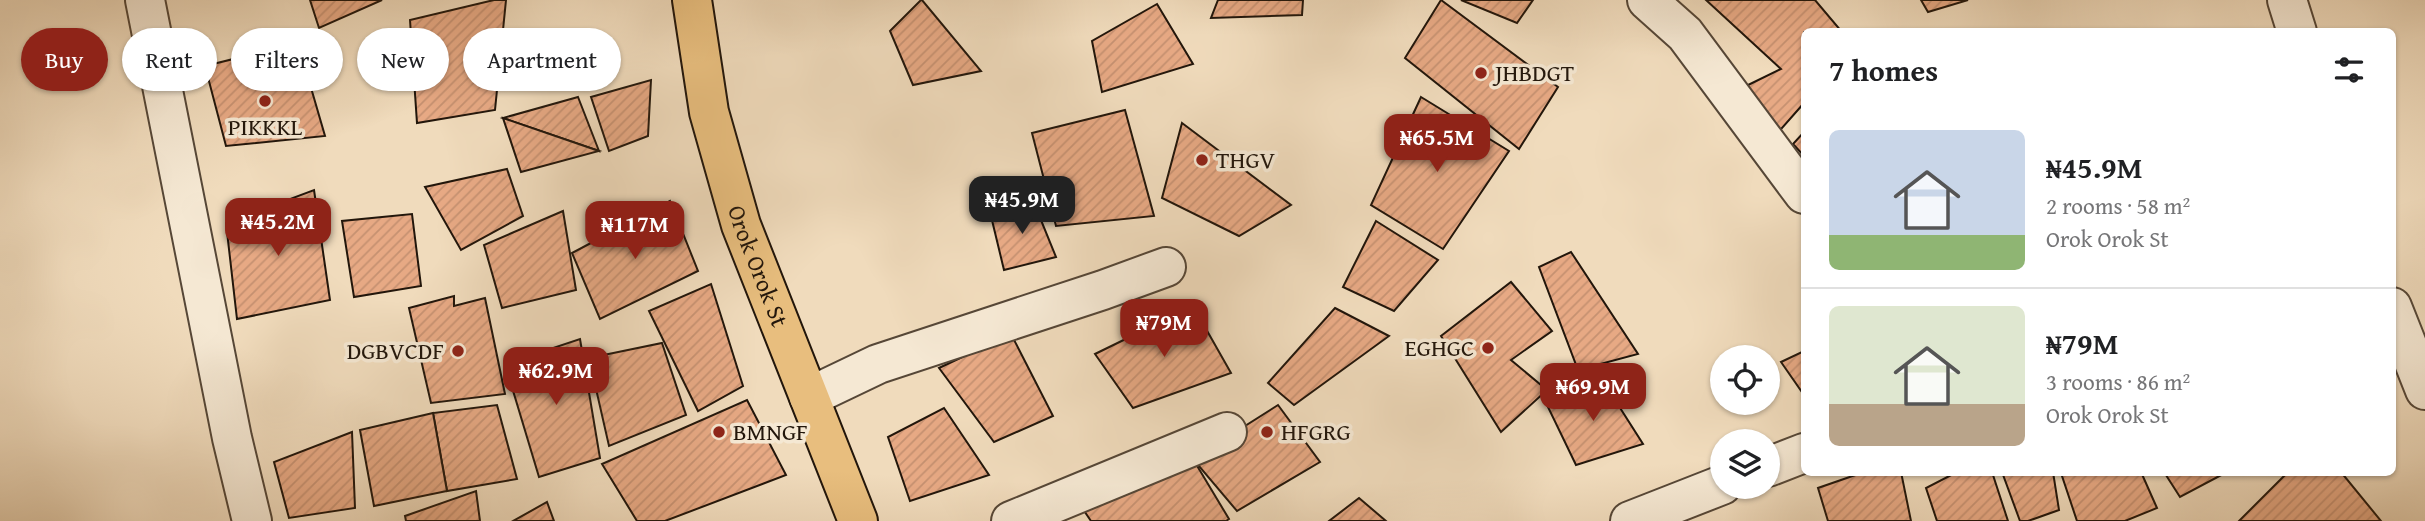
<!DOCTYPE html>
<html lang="en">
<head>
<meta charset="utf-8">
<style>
  :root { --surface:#fff; --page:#f6f6f6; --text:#202124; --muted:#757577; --line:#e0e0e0; --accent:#8f2418 }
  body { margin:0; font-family:"Gentium Book Plus",serif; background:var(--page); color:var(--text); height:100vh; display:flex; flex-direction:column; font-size:26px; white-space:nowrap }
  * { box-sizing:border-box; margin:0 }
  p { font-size:23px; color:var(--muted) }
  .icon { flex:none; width:38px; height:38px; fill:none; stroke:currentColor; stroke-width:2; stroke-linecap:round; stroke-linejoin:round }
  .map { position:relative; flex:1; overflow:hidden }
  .sheet { position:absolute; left:1801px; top:28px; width:595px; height:448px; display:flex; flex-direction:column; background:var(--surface); border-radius:10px; box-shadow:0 2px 5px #0004 }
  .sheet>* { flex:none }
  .guide { position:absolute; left:21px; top:28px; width:665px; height:63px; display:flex; gap:14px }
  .controls { position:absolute; left:1710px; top:345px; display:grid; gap:14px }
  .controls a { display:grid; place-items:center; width:70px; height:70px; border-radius:50%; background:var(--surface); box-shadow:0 2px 5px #0004; font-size:35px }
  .price { position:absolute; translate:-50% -60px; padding:0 16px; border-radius:14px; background:var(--accent); color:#fff; font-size:23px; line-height:46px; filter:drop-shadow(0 2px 4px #0008) }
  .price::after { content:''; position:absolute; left:50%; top:42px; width:21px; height:16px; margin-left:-10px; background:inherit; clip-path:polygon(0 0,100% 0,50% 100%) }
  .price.on { background:#222; color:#fff }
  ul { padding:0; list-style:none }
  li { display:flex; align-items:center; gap:21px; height:175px; padding:0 28px }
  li+li { border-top:2px solid var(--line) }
  li span { display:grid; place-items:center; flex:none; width:196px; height:140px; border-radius:10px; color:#555 }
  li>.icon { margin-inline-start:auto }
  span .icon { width:84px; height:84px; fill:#fffc; stroke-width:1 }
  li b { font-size:30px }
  h2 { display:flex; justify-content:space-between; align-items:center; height:84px; padding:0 28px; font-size:30px }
  .pill { padding:0 24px; border-radius:32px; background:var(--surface); box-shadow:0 2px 5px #0004; font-size:24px; line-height:63px }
  .pill.on { background:var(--accent); color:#fff }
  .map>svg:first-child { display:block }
  .building { fill:url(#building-hatch); stroke:#22160b; stroke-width:2 }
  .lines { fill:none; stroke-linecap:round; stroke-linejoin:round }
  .minor-casing { stroke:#564737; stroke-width:42 }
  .major-casing { stroke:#22160b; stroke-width:42 }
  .minor { stroke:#f5e8d3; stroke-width:38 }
  .major { stroke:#e8be7e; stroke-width:38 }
  .poi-dot { fill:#8f2418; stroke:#f5e8d3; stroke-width:2.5 }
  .labels { text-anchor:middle; stroke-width:7; stroke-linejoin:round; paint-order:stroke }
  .poi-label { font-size:24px; fill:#22160b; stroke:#f5e8d3; text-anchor:start }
  .street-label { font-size:24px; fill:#22160b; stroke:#f5e8d3 }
</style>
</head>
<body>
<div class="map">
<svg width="2425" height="521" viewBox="0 0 2425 521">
  <defs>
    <pattern id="building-hatch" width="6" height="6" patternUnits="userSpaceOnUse" patternTransform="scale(1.75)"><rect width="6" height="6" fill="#e7a984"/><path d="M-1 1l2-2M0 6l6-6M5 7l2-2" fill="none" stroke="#c69171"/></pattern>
  </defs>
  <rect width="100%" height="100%" fill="#f0dbbc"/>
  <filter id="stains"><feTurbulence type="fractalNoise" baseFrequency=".00286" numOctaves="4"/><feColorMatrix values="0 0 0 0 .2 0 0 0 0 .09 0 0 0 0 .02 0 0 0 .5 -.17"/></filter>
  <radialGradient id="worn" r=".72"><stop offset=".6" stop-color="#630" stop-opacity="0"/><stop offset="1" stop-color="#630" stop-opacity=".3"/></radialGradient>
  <g class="building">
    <path d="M310,0H382L319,28Z"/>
    <path d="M494,0H506L495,110L417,123L410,20Z"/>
    <path d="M921,0H922L981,71L913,85L890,31Z"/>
    <path d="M1218,0H1303L1302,15L1211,18Z"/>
    <path d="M1441,0L1558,87L1519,149L1405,58Z"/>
    <path d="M1461,0H1533L1517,23Z"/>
    <path d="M1706,0H1815L1842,32H1804V103L1775,136L1744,87L1781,69Z"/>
    <path d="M1921,0H1968L1928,12Z"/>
    <path d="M1157,4L1193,64L1102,92L1092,41Z"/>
    <path d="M298,43L325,136L226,146L205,66Z"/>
    <path d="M651,80L648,136L609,151L591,97Z"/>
    <path d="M578,97L599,151L503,118Z"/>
    <path d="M1421,97L1509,151L1443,249L1371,205Z"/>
    <path d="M1125,110L1154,216L1056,226L1032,133Z"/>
    <path d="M503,118L599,151L521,172Z"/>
    <path d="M1182,123L1291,205L1239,236L1162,198Z"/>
    <path d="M1804,132V156L1793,144Z"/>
    <path d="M507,169L523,216L461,250L425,187Z"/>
    <path d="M314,190L330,300L237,319L226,223Z"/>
    <path d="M1032,198L1056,257L1004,270L991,216Z"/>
    <path d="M670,201L698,271L600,319L572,253Z"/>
    <path d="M563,211L576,290L502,308L484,245Z"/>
    <path d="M412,214L421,286L354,297L342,221Z"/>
    <path d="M1376,221L1438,260L1394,311L1343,287Z"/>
    <path d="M1571,252L1638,354L1578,370L1539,267Z"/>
    <path d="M1511,282L1552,331L1511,360L1547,390L1501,432L1441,336Z"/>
    <path d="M711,284L743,386L698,411L649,311Z"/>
    <path d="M454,296V306L485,298L505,394L431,403L409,308Z"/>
    <path d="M1193,306L1231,373L1133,408L1095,354Z"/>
    <path d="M1335,308L1389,336L1294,405L1268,383Z"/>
    <path d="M1011,334L1053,416L994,442L939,368Z"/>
    <path d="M580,339L600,458L539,477L505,364Z"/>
    <path d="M662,343L686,415L609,446L589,358Z"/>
    <path d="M1804,351V395L1781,362Z"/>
    <path d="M1601,378L1643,444L1576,465L1547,405Z"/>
    <path d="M747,400L786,475L665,521H637L602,464Z"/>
    <path d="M497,405L517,479L447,491L433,413Z"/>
    <path d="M1278,405L1320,462L1237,511L1193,459Z"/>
    <path d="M944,408L989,475L910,501L888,437Z"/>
    <path d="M433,413L447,491L374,506L360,430Z"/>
    <path d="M352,432L355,508L289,518L274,462Z"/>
    <path d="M1193,459L1229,519L1226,521H1091L1074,496Z"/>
    <path d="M1864,472H1901L1911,521H1828L1818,488Z"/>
    <path d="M1957,472H1992L2008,521H1937L1926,488Z"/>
    <path d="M2002,472H2053L2059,510L2028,521H2020Z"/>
    <path d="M2141,472L2157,508L2125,521H2077L2061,473Z"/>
    <path d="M2164,472H2227L2180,497Z"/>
    <path d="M2288,472H2341L2381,521H2239Z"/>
    <path d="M476,491L480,521H406L405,516Z"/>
    <path d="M1359,498L1386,521H1329Z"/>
    <path d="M547,502L554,521H513Z"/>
  </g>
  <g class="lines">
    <defs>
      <g id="minor">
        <path d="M145,0L232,438L252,521"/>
        <path d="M1647,0L1685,34L1804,194"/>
        <path d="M2287,0L2297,32"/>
        <path d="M2392,307L2425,390"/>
        <path d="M809,397L878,364L1103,290L1166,267"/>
        <path d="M1768,467L1804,453"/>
        <path d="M1011,521L1227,432"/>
        <path d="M1630,521L1722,485"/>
      </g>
      <g id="major">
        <path id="s1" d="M692,0L709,112L741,225L858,521"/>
      </g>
    </defs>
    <use href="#minor" class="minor-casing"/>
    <use href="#major" class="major-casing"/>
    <use href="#minor" class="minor"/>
    <use href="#major" class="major"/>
  </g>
  <g class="poi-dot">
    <circle cx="1481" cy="73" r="7"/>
    <circle cx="265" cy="101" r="7"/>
    <circle cx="1202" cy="160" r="7"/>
    <circle cx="1488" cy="348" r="7"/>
    <circle cx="458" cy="351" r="7"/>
    <circle cx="719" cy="432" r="7"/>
    <circle cx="1267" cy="432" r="7"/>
  </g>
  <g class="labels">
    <g class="poi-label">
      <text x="1495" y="81">JHBDGT</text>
      <text x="265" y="135" text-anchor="middle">PIKKKL</text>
      <text x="1216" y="168">THGV</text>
      <text x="1474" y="356" text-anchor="end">EGHGC</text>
      <text x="444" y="359" text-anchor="end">DGBVCDF</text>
      <text x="733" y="440">BMNGF</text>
      <text x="1281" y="440">HFGRG</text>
    </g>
    <g class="street-label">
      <text dy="8" stroke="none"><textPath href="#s1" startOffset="275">Orok Orok St</textPath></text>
    </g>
  </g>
  <rect width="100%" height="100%" filter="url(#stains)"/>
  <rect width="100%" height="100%" fill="url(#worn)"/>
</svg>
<div class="controls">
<a><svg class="icon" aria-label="locate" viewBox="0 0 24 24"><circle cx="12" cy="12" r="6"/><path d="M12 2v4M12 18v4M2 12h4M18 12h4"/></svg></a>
<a><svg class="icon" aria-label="layers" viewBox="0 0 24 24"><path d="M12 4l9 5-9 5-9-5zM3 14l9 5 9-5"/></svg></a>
</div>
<b class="price" style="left:1437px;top:174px">₦65.5M</b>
<b class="price on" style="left:1022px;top:236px">₦45.9M</b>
<b class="price" style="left:278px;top:258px">₦45.2M</b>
<b class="price" style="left:635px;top:261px">₦117M</b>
<b class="price" style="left:1164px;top:359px">₦79M</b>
<b class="price" style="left:556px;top:407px">₦62.9M</b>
<b class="price" style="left:1593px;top:423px">₦69.9M</b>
<div class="guide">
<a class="pill on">Buy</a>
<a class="pill">Rent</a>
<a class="pill">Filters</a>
<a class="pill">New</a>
<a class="pill">Apartment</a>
</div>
<section class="sheet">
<h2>7 homes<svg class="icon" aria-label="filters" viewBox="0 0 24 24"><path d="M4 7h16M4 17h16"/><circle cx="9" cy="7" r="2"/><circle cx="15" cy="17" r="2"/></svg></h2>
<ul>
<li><span style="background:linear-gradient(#c9d6e8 75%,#8fb573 0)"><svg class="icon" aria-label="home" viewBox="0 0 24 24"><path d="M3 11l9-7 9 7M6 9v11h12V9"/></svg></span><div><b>₦45.9M</b><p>2 rooms · 58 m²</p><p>Orok Orok St</p></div></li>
<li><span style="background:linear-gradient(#dfe7d0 70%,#b9a48a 0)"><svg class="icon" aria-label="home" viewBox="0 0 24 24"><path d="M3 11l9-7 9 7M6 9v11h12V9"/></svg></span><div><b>₦79M</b><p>3 rooms · 86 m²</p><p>Orok Orok St</p></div></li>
</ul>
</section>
</div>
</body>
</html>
